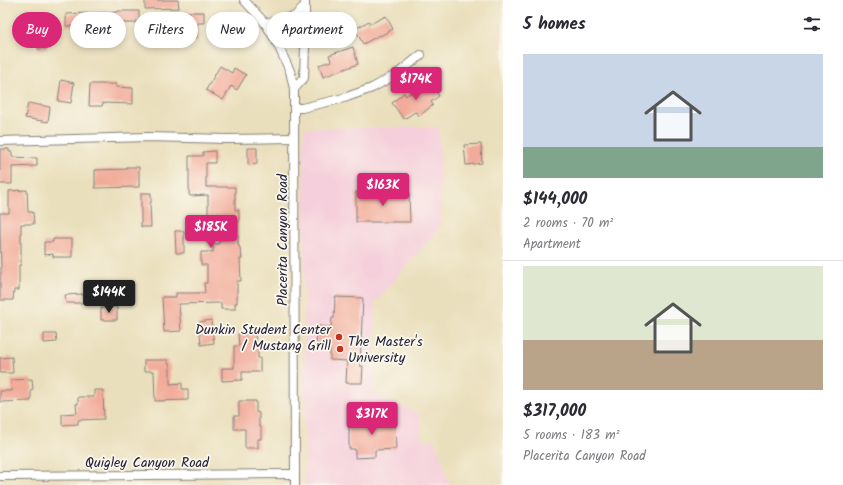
<!DOCTYPE html>
<html lang="en">
<head>
<meta charset="utf-8">
<style>
  :root { --surface:#fff; --page:#f2f2f3; --text:#2b2b33; --muted:#7c7c81; --line:#e1e1e2; --accent:#db2777 }
  body { margin:0; font-family:Kalam,sans-serif; background:var(--page); color:var(--text); height:100vh; display:flex; flex-direction:column; font-size:15px; white-space:nowrap }
  * { box-sizing:border-box; margin:0 }
  p { font-size:13px; color:var(--muted) }
  .icon { flex:none; width:22px; height:22px; fill:none; stroke:currentColor; stroke-width:2; stroke-linecap:round; stroke-linejoin:round }
  .map { position:relative; flex:1; overflow:hidden }
  .drawer { display:flex; flex-direction:column; background:var(--surface); width:340px }
  .drawer>* { flex:none }
  .banner { position:absolute; left:12px; top:12px; width:380px; height:36px; display:flex; gap:8px }
  .price { position:absolute; translate:-50% -34px; padding:0 9px; border-radius:4px; background:var(--accent); color:#fff; font-size:13px; line-height:26px; filter:drop-shadow(0 1px 2px #0008) }
  .price::after { content:''; position:absolute; left:50%; top:24px; width:12px; height:9px; margin-left:-6px; background:inherit; clip-path:polygon(0 0,100% 0,50% 100%) }
  .price.on { background:#222; color:#fff }
  ul { padding:0; list-style:none }
  li { display:grid; align-content:center; gap:8px; height:212px; padding:0 20px }
  li+li { border-top:1px solid var(--line) }
  li span { display:grid; place-items:center; height:124px; border-radius:0px; color:#555 }
  li>.icon { margin-inline-start:auto }
  span .icon { width:72px; height:72px; fill:#fffc; stroke-width:1 }
  li b { font-size:17px }
  h2 { display:flex; justify-content:space-between; align-items:center; height:48px; padding:0 20px; font-size:17px }
  .pill { padding:0 14px; border-radius:18px; background:var(--surface); box-shadow:0 2px 6px #0003; font-size:14px; line-height:36px }
  .pill.on { background:var(--accent); color:#fff }
  main { display:flex; flex:1; min-height:0 }
  .map>svg:first-child { display:block }
  .built { fill:#f5cfdb }
  .building { fill:#f2ab9a }
  .lines { fill:none; stroke-linecap:round; stroke-linejoin:round }
  .street-casing { stroke:#86807c; stroke-width:10 }
  .street { stroke:#fff; stroke-width:8 }
  .poi-dot { fill:#c8321e; stroke:#fbf7ec; stroke-width:1.5 }
  .labels { text-anchor:middle; stroke-width:3.5; stroke-linejoin:round; paint-order:stroke }
  .street-label { font-size:14px; fill:#22223b; stroke:#fbf7ec }
  .poi-label { font-size:14px; fill:#22223b; stroke:#fbf7ec; text-anchor:end }
</style>
</head>
<body>
<main>
<div class="map">
<svg width="503" height="485" viewBox="0 0 503 485">
  <rect width="100%" height="100%" fill="#fbf7ec"/>
  <filter id="ink" filterUnits="userSpaceOnUse"><feTurbulence type="fractalNoise" baseFrequency=".025" numOctaves="2"/><feDisplacementMap in="SourceGraphic" scale="8" xChannelSelector="R" yChannelSelector="G"/><feConvolveMatrix kernelMatrix="1 2 1 2 8 2 1 2 1" color-interpolation-filters="sRGB"/></filter>
  <filter id="wash" filterUnits="userSpaceOnUse"><feTurbulence type="fractalNoise" baseFrequency=".012" numOctaves="4" result="noise"/><feDisplacementMap in="SourceGraphic" scale="16" xChannelSelector="R" yChannelSelector="G"/><feGaussianBlur stdDeviation="0.9" result="paint"/><feColorMatrix in="noise" values="0 0 0 0 0 0 0 0 0 0 0 0 0 0 0 0 0 1.4 0 .05"/><feComposite in="paint" operator="in"/></filter>
  <g filter="url(#wash)">
    <rect width="100%" height="100%" fill="#eadfbc"/>
    <path class="built" d="M439,127L441,225L375,303L374,394L420,414L421,439L435,441L450,485H177L305,484L304,128Z"/>
    <g id="blocks">
      <g class="building">
        <path d="M145,0H178L179,8L145,9Z"/>
        <path d="M118,11H139V21H136V23H120L119,33H90V29L80,28V26H66V14L118,12Z"/>
        <path d="M175,12H204V23H197V38H176Z"/>
        <path d="M386,16L393,29L380,36V35L363,44L355,29L369,21L370,24Z"/>
        <path d="M38,32H46L47,49H38L37,33Z"/>
        <path d="M353,47L358,64L323,77L319,65L331,61L329,55Z"/>
        <path d="M220,66L232,73L234,68L246,75L237,90L231,86L223,100L206,90Z"/>
        <path d="M61,80L74,83L71,103L58,101Z"/>
        <path d="M428,80L439,96L431,102L433,105L419,116L416,112V113L415,112L404,119L392,103L404,93L406,96Z"/>
        <path d="M90,84H116V87L133,88V104L103,103L102,106H89Z"/>
        <path d="M28,103L50,107L48,122L25,118Z"/>
        <path d="M481,144L482,163L466,165L464,145Z"/>
        <path d="M248,148H257V164L248,165Z"/>
        <path d="M0,149H9V152H12V157L37,158V166L12,167V184H0Z"/>
        <path d="M215,151V163H206V187H235V210H239V222H238V243L239,247H240V251H241L242,259H240L241,281H237V303H235V309H221V303L179,304L181,331L164,332L162,297H176V293H205L204,283H207V265H201V252H213V244H219V240L228,239L227,218L208,219V195L190,196L189,194V156H203V152Z"/>
        <path d="M126,167H139V187L95,188V170L127,169Z"/>
        <path d="M27,190L28,212H33L34,224H21V265H19V290H14L13,300H0V274H1L0,213H9V191Z"/>
        <path d="M356,192H409L410,222H356Z"/>
        <path d="M141,193H151V203H150L151,227H141Z"/>
        <path d="M175,231H184V253H176Z"/>
        <path d="M53,239H72V257H53V254L44,255V242H53Z"/>
        <path d="M83,294V303H66L65,295Z"/>
        <path d="M335,297L363,298L360,366H363L362,383H346L347,361L330,360V348H316L317,326L331,327L332,318H334Z"/>
        <path d="M117,307V320H101V308Z"/>
        <path d="M211,320L214,343L201,345L199,322Z"/>
        <path d="M44,334H56L57,342L44,343Z"/>
        <path d="M238,334H255L256,345H258V358H260V372H242V380L222,381V368H234V346H239Z"/>
        <path d="M12,357L13,373H0V358Z"/>
        <path d="M144,360H168V364H170V384L182,383V389H188V400L155,401L154,371H144Z"/>
        <path d="M32,379L33,389L31,390V401L0,402V391H12L11,380Z"/>
        <path d="M94,390H103L104,419L78,420V424L62,425V414L77,413L76,404H78V397H94Z"/>
        <path d="M239,401H256V412L259,413V426L261,427V439H258V448H245V429H234V416H239Z"/>
        <path d="M349,418H395L396,449L375,450V457L355,458V449H349Z"/>
      </g>
    </g>
  </g>
  <g filter="url(#ink)">
    <use href="#blocks" fill-opacity="0" stroke="#86807c" stroke-width="1"/>
    <g class="lines">
      <defs>
        <g id="street">
          <path d="M244,0L265,23L276,41L290,71L294,89L295,485"/>
          <path d="M265,23L295,16L305,5V3"/>
          <path d="M294,89L304,78L305,45V5"/>
          <path d="M294,108H302L344,98L372,88L397,74L421,55"/>
          <path d="M0,141L148,137L227,139L294,138"/>
          <path d="M0,476L295,474"/>
        </g>
      </defs>
      <use href="#street" class="street-casing"/>
      <use href="#street" class="street"/>
    </g>
  </g>
  <g class="poi-dot">
    <circle cx="339" cy="337" r="4"/>
    <circle cx="340" cy="349" r="4"/>
  </g>
  <g class="labels">
    <g class="street-label">
      <text transform="translate(282 240) rotate(-90)" y="5">Placerita Canyon Road</text>
      <text x="147" y="467">Quigley Canyon Road</text>
    </g>
    <g class="poi-label">
      <text x="331" y="334">Dunkin Student Center<tspan x="331" dy="16">/ Mustang Grill</tspan></text>
      <text x="348" y="346" text-anchor="start">The Master's<tspan x="348" dy="16">University</tspan></text>
    </g>
  </g>
</svg>
<b class="price" style="left:416px;top:101px">$174K</b>
<b class="price" style="left:383px;top:207px">$163K</b>
<b class="price" style="left:211px;top:249px">$185K</b>
<b class="price on" style="left:109px;top:314px">$144K</b>
<b class="price" style="left:372px;top:436px">$317K</b>
<div class="banner">
<a class="pill on">Buy</a>
<a class="pill">Rent</a>
<a class="pill">Filters</a>
<a class="pill">New</a>
<a class="pill">Apartment</a>
</div>
</div>
<section class="drawer">
<h2>5 homes<svg class="icon" aria-label="filters" viewBox="0 0 24 24"><path d="M4 7h16M4 17h16"/><circle cx="9" cy="7" r="2"/><circle cx="15" cy="17" r="2"/></svg></h2>
<ul>
<li><span style="background:linear-gradient(#c9d6e8 75%,#7fa58c 0)"><svg class="icon" aria-label="home" viewBox="0 0 24 24"><path d="M3 11l9-7 9 7M6 9v11h12V9"/></svg></span><div><b>$144,000</b><p>2 rooms · 70 m²</p><p>Apartment</p></div></li>
<li><span style="background:linear-gradient(#dfe7d0 60%,#b9a48a 0)"><svg class="icon" aria-label="home" viewBox="0 0 24 24"><path d="M3 11l9-7 9 7M6 9v11h12V9"/></svg></span><div><b>$317,000</b><p>5 rooms · 183 m²</p><p>Placerita Canyon Road</p></div></li>
</ul>
</section>
</main>
</body>
</html>
